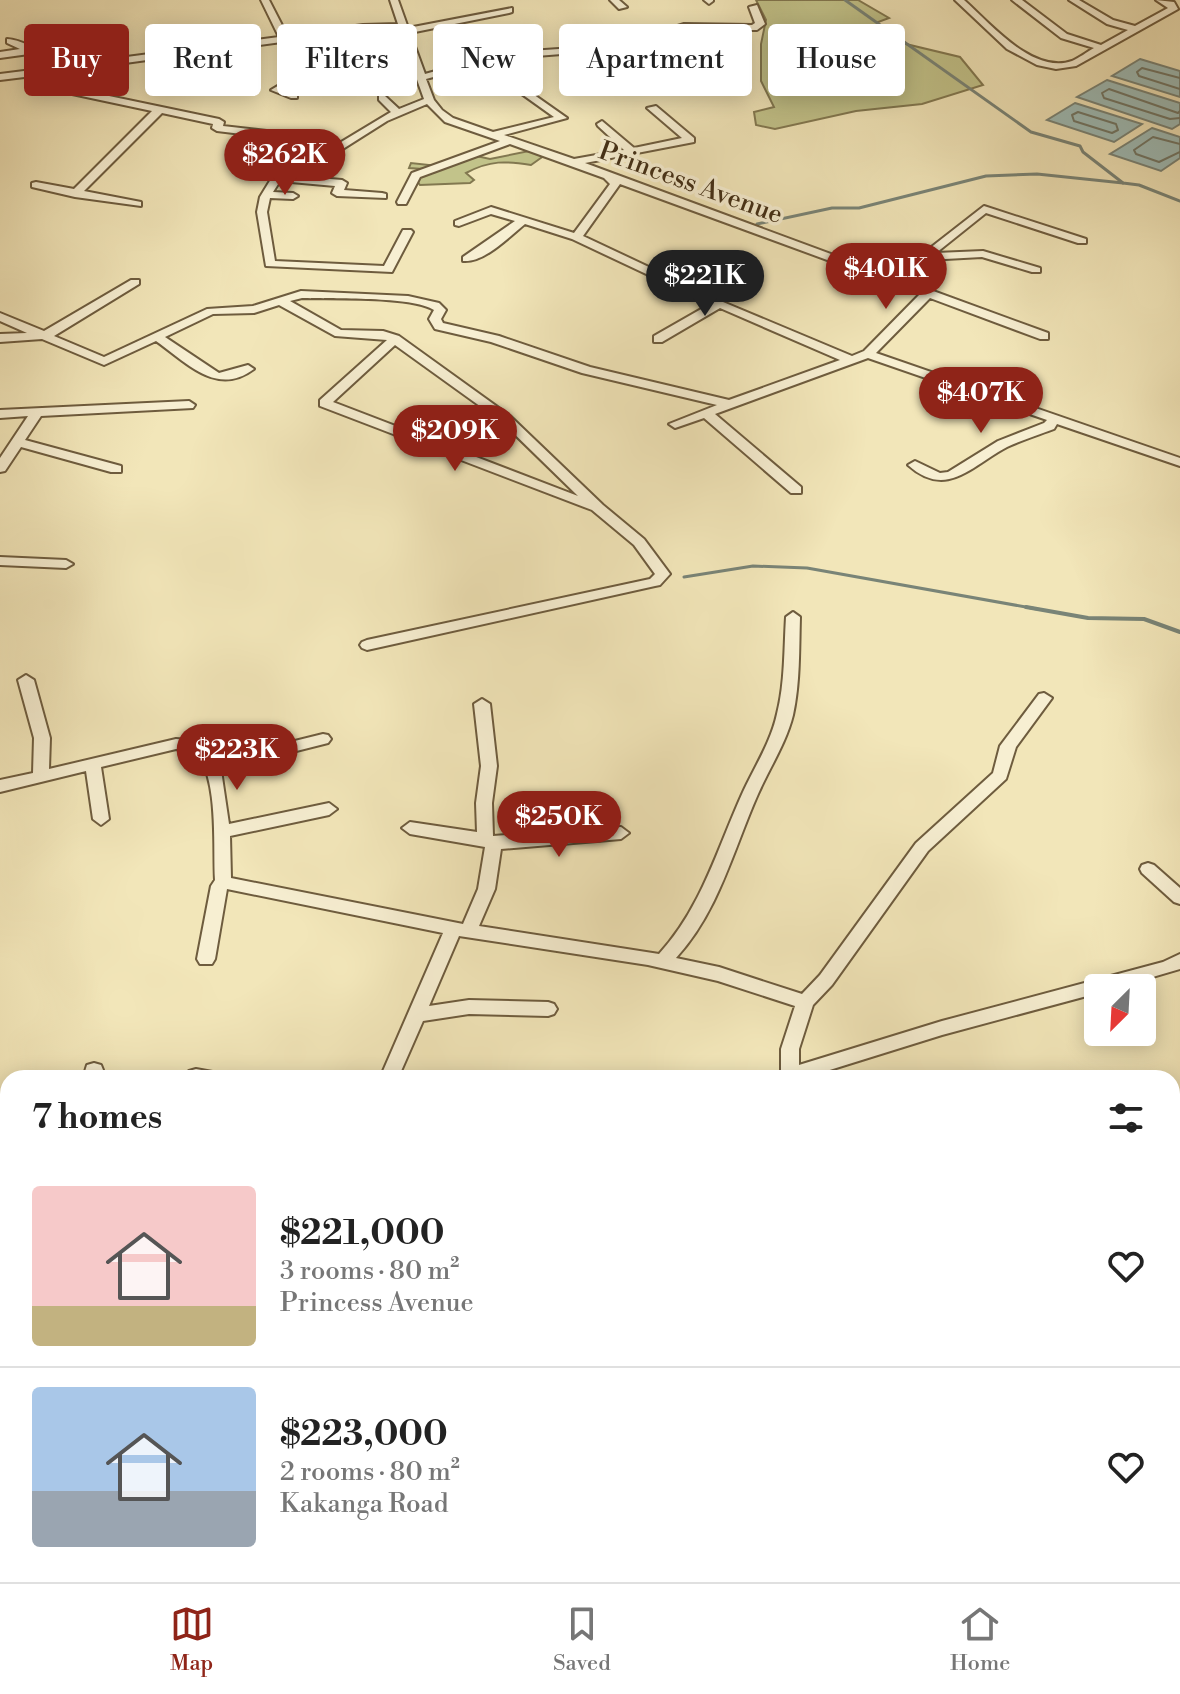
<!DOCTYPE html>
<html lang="en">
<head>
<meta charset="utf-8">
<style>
  :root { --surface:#fff; --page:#f6f6f6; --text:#222; --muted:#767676; --line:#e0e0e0; --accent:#8f2418 }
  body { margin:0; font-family:"Libre Bodoni",serif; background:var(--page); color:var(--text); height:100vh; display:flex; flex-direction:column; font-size:30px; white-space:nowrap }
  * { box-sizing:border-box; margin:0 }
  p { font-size:26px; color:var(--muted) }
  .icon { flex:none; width:44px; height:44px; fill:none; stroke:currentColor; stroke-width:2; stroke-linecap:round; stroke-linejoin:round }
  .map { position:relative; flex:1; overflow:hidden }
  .details { position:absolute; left:0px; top:1070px; width:1180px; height:512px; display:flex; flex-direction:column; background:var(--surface); border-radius:24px 24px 0 0; box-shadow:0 4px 20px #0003 }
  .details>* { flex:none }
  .guide { position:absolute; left:24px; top:24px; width:1132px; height:72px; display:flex; gap:16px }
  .needle { width:52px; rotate:204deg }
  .fabs { position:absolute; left:1084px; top:974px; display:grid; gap:16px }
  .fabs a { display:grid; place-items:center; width:72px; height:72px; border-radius:8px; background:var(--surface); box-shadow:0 4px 20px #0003; font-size:40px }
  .price { position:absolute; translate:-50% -68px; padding:0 18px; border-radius:28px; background:var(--accent); color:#fff; font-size:26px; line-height:52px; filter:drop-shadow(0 2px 4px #0008) }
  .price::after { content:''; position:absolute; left:50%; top:48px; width:24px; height:18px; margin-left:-12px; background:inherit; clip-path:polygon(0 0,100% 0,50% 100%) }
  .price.on { background:#222; color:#fff }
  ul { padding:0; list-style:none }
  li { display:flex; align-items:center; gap:24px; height:200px; padding:0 32px }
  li+li { border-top:2px solid var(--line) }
  li span { display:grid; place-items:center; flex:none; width:224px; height:160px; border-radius:8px; color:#555 }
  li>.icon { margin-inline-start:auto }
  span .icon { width:96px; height:96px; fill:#fffc; stroke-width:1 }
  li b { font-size:34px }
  h2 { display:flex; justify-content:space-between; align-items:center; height:96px; padding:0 32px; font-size:34px }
  .chip { padding:0 28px; border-radius:8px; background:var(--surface); box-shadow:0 4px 20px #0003; font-size:28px; line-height:72px }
  .chip.on { background:var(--accent); color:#fff }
  .menu { display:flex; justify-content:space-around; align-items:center; height:112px; border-top:2px solid var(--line); background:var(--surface); font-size:22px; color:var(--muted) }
  .menu a { display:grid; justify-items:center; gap:4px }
  .menu .on { color:var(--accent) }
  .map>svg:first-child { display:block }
  .green { fill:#c2c38a; stroke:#827850; stroke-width:2 }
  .water { fill:#9ebdb8; stroke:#798477; stroke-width:2 }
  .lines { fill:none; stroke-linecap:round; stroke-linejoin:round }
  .shore { stroke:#707666; stroke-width:2 }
  .stream-far1 { stroke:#798477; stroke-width:3 }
  .stream { stroke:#798477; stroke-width:4 }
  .street-casing { stroke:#6e5c3e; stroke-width:4 }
  .street { fill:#f7efd2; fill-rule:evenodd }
  .labels { text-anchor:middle; stroke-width:7; stroke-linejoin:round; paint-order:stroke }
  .far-street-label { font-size:26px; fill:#422e15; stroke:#f7efd2 }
</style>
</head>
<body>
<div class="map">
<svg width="1180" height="1582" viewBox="0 0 1180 1582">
  <rect width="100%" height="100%" fill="#f2e6b9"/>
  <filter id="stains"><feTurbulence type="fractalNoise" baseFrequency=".0025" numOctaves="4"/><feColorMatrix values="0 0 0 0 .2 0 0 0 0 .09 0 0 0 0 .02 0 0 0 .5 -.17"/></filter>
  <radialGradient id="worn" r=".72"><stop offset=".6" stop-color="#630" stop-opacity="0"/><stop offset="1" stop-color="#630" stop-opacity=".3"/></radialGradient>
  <g class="green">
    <path d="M756,0H858L889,18L878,22L879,25L900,35L906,44L960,57L983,85L922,104L856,111L775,129L756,125L754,112L774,107L761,81V44L766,20Z"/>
    <path d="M534,150L545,155L531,165C506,161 490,160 466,173L474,180L470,183L420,185L417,181L422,169L409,168L411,163L438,166L472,155L490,159Z"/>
  </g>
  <g class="water">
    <path d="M1140,59L1180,71V97L1112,76Z"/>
    <path d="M1107,80L1180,103V124L1172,129L1077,97Z"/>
    <path d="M1075,103L1142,124L1114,142L1047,120Z"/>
    <path d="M1152,128L1180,137V158L1161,171L1110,154Z"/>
  </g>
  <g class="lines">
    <g class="shore">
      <path d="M1180,78L1142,68L1137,72L1139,76L1180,89"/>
      <path d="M1180,111L1178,113L1109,89L1102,93L1104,98L1170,119L1180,118"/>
      <path d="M1078,112L1116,124L1118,130L1112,133L1074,121L1072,115Z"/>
      <path d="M1180,144L1153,137L1134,150L1136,154L1159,162L1180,152"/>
    </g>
    <g class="stream-far1">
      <path d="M845,0L1031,132L1080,146L1083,152L1123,183L1139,185L1180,201"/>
      <path d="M757,224L832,208H859L986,176L1037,174L1123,183"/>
      <path d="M684,577L753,566L807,568L1037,609"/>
    </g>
    <path class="stream" d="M1026,607L1088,618L1144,619L1180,632"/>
    <defs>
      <g id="street">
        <path d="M261,0H269L287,35L363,25L398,24L390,0H398L408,28L512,8V12L509,13L410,33L425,74L500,53L617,45L684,24L752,25L755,23L749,7L757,5L765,24L757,30H685L664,36L707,71L709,73L704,76L656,39L634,46L664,75L659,84L642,89L637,86L652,80L654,76L625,49L500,59L426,79L434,100L442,110L453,118L493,132L554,117L512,87L520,85L567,118L504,135L574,159L624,150L598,126L597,124L602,121L634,148L682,138L647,108L656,106L694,138V142L585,163L893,277L984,206L1086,239V243H1078L986,213L936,253L983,251L1040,268V272H1032L982,257L927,260L903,280L1048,333V339H1040L930,298L876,353L1180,458V466L1057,424L1054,429C1038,435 1022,440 1007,447C972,465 947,500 908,465L915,461L940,473L948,472L998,441L1044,423L1047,420L868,358L715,414L801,487V493H791L704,418L675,428L669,424L717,405L582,373L491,342L435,329L429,319L434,310C412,296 332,299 302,298L290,301L341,330L383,331L399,336L510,416L603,505L644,539L670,574L660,585L655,586L367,650L362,648L360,645L362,642L367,640L650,579L655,574L634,545L592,510L320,406V400L387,340L335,336L279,305L254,313L213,314L165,337L219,373L248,365L254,369C217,397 187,363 156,341L104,365L42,339L0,342V334L27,333L0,321V313L44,331L131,280H139V284L54,336L104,357L207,309L253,306L301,291L408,296L439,303L446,310L441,319L443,323L499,336L590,367L729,400L840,360L720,308L662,342H654V336L710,304L572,239L525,224C509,237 484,263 463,261V257L515,221L491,214L459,226L455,225V221L491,207L574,233L610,184L604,178L510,144L420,177L406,204H398L397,202L412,173L500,141L445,122L427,104L387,121L319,164L292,166L284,175L342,180L347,183L344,190L382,193L386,194V198L337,196L332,193L335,186L280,181L273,192L293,193L298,196L293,199L270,198L267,212L275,261L384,266L403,230H411L413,232L392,272L266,266L257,212L260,197L279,166L289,160L313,159L391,112L379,100V96H385L399,109L424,99L405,46L362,65L294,72L304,78L284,90L297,94V98H291L271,90L291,78L283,73L286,68L360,59L403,40L400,30L363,31L207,52L228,74L223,77L198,53L67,71L66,87L219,119L224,122L223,126L301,135L306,138L301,141L217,131L212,128L213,124L162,113L84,191L141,202V206L75,197L32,187V183L36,182L74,189L152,111L58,91L57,73L0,80V74L48,68L29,54L0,58V52L20,49L7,43V39C25,40 44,54 58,66L279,37ZM620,184L920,294L864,351L852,356L723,302L583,236ZM395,345L502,422L578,496L333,402Z"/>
        <path d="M610,0H619L627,7L619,9Z"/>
        <path d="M704,0H713V1L709,4Z"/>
        <path d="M955,0H964C990,23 1033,75 1072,61C1079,58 1087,52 1094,48L1061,38L1012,0H1022L1067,34L1101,45L1128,30L1107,24L1069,0H1079L1113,20L1135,26L1168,8L1156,0L1174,2L1178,9L1076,66L1056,69L1037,65L1007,49Z"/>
        <path d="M189,401L195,405L193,408L41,416L25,440L121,466V472H111L21,447L5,471L0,472V458L28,416L0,418V410Z"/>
        <path d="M0,557L66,560L73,564L66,568L0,565Z"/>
        <path d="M793,612L800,617C799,649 800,683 793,715C786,743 770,767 758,794C733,850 719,911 676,958L719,967L802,994L820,975L916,843L993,773L1000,746L1039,694L1044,693L1052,698L1016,747L1006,779L928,851L832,985L813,1005L799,1049V1065L942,1021L1163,962L1180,954V969L1115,988H1098V993L942,1035L804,1078H781V1049L795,1006L718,981L648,965L459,936L429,1006L469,1000L548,1002L554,1004L557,1009L554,1014L548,1016L469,1014L423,1021L398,1078H380L443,933L227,889L215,959L212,964H200L197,959L211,886L215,880C213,844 219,778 195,750L176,749L101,767L109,819L101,825L93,819L86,771L0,792V780L33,773L34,738L18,680L26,675L34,680L50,738L49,769L176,739L205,741L218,760L323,734L328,735L331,739L328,743L221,770L229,824L329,803L337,809L329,815L230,836L231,878L463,924L478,889L485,847L410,834L402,828L410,822L477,832L476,803L481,766L474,704L482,699L490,704L497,766L492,803L493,836L621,827L629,833L621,839L501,849L495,889L479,926L659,954C702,907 717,849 743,792C755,766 771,742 777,714C785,683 784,649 786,617Z"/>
        <path d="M1148,863L1154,865L1180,888V904L1174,902L1142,873L1140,869L1142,865Z"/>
        <path d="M94,1063L101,1065L103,1070L101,1078H83L87,1065Z"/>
        <path d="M196,1069L218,1073L220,1078H188L189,1071Z"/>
        <path d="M8,1392V1412L0,1414V1394Z"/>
        <rect x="1172" y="1488" width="8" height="22"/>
        <rect x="0" y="1552" width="8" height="22"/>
        <path d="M65,1574H168L165,1582H63Z"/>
        <path d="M275,1574H297L295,1582H271Z"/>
        <path d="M390,1574H412L413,1582H389Z"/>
        <path d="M842,1574H864L866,1582H842Z"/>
        <path d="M1020,1574H1042L1044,1582H1020Z"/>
      </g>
    </defs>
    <use href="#street" class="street-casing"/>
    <use href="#street" class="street"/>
  </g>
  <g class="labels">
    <g class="far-street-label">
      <text transform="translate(691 182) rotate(20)" y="9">Princess Avenue</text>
    </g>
  </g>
  <rect width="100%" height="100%" filter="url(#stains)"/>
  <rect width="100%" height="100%" fill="url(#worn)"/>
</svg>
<div class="fabs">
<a><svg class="needle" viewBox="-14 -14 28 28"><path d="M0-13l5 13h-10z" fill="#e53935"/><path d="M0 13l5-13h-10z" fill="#767676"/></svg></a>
</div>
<b class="price" style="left:285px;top:197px">$262K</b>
<b class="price" style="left:886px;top:311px">$401K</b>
<b class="price on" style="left:705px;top:318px">$221K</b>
<b class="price" style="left:981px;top:435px">$407K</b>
<b class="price" style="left:455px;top:473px">$209K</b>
<b class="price" style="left:237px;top:792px">$223K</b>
<b class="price" style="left:559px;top:859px">$250K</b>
<div class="guide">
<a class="chip on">Buy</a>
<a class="chip">Rent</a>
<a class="chip">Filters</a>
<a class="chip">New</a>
<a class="chip">Apartment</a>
<a class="chip">House</a>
</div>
<section class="details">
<h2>7 homes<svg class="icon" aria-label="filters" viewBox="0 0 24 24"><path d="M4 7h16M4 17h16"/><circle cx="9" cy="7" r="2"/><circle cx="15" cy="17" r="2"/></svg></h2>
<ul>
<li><span style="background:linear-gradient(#f6c9c9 75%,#c2b280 0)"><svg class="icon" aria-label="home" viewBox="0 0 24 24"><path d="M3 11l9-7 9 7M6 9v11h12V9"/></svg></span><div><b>$221,000</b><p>3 rooms · 80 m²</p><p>Princess Avenue</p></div><svg class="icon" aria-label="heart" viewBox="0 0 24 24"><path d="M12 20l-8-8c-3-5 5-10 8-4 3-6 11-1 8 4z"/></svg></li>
<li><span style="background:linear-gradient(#a9c7e8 65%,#9aa5b1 0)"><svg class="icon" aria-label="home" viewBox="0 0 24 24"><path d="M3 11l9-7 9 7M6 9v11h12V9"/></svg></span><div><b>$223,000</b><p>2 rooms · 80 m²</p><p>Kakanga Road</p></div><svg class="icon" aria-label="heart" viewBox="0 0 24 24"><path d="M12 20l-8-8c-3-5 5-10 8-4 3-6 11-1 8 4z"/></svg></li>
</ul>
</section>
</div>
<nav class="menu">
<a class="on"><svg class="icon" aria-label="map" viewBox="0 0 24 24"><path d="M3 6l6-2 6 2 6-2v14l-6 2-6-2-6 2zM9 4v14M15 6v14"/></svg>Map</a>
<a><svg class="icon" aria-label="saved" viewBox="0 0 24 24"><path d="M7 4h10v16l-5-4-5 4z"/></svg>Saved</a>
<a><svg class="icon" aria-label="home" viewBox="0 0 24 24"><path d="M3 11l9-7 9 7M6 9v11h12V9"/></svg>Home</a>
</nav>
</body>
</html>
